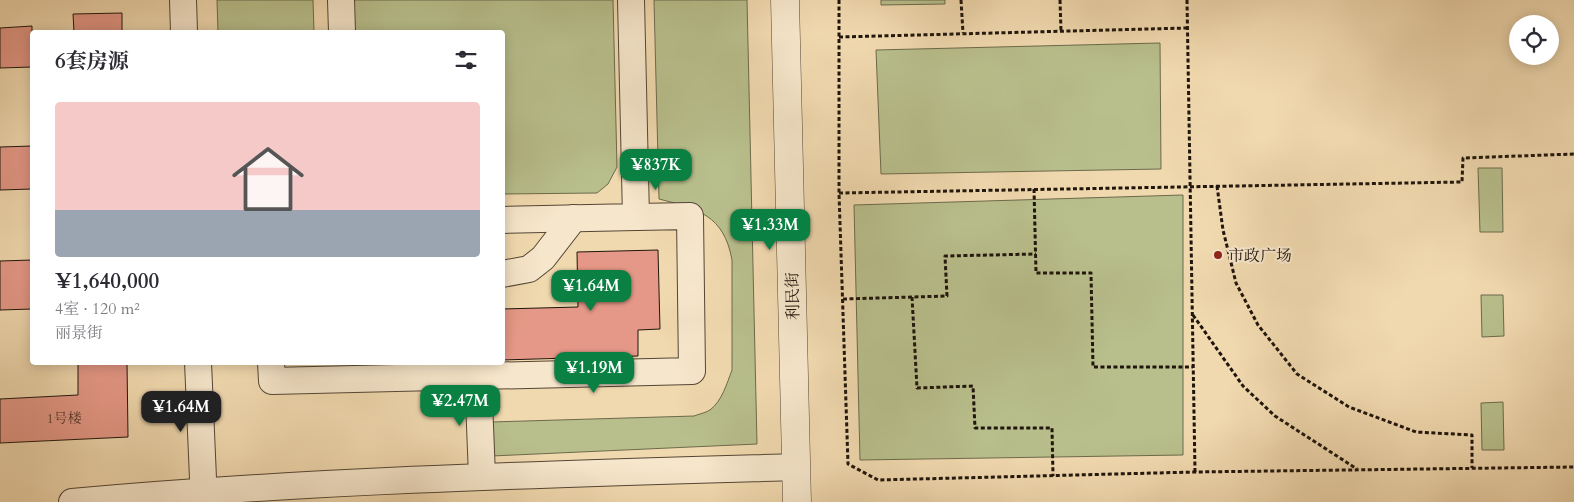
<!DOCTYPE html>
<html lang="zh">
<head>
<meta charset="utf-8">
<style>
  :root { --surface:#fff; --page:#f7f7f7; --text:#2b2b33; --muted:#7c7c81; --accent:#0b8043 }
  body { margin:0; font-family:Cardo,"Noto Serif SC",serif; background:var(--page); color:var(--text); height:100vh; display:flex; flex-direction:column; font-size:19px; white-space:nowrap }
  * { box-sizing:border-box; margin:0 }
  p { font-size:16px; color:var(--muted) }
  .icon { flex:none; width:28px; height:28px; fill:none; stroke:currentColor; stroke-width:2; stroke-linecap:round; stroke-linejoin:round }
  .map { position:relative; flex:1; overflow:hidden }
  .details { position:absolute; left:30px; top:30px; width:475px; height:335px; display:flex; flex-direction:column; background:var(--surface); border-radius:5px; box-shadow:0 2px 12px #0003 }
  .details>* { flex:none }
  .buttons { position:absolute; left:1509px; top:15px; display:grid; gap:10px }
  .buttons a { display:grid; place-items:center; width:50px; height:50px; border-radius:50%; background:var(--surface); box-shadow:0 2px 12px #0003; font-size:25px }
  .price { position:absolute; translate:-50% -42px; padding:0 11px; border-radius:10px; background:var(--accent); color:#fff; font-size:16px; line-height:32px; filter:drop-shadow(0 1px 2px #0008) }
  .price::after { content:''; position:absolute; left:50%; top:30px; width:15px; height:11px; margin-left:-8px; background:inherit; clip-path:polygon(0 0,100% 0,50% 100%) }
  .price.selected { background:#222; color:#fff }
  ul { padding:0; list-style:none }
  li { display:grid; align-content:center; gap:10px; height:265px; padding:0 25px }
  li span { display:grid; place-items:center; height:155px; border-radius:5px; color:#555 }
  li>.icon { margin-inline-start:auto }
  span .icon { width:90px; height:90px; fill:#fffc; stroke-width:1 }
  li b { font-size:21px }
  h2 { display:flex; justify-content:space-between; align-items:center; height:60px; padding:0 25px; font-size:21px }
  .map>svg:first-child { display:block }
  .green { fill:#b8bf8c; stroke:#6c6a4c }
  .building { fill:#e59887; stroke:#1f150c }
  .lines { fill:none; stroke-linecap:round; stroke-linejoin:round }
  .minor-casing { stroke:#544635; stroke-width:28 }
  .tertiary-casing { stroke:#544635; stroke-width:29 }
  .path { stroke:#1f150c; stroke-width:3; stroke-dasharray:4 2.5; stroke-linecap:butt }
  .minor { stroke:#f6e6cb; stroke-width:26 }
  .tertiary { stroke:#f6e6cb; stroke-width:28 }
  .poi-dot { fill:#8f2418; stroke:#f6e6cb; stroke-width:2 }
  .labels { text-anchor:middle; stroke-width:4; stroke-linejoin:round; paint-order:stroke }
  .number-label { font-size:14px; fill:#50362b }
  .poi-label { font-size:16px; fill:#1f150c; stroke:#f6e6cb; text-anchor:start }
  .street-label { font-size:16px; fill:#1f150c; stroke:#f6e6cb }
</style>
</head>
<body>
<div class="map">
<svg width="1574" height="502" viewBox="0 0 1574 502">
  <rect width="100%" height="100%" fill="#f1d9af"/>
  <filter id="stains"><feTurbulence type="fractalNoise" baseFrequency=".004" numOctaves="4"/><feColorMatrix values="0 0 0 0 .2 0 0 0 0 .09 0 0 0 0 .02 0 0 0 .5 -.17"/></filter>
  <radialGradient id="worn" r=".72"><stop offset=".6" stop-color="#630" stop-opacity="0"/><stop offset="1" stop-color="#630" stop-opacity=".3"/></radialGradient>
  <g class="green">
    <path d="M217,0H313L314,32H218Z"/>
    <path d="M351,0H613L617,167L608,184L597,193L503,194L502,32H351Z"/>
    <path d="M654,0H747L757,444L492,456L491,422L694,416C699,414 705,413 710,410C722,401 727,383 732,370V260C724,215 698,209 659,199Z"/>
    <path d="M881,0H945V4L881,5Z"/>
    <path d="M1160,43L1161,169L881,174L876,50Z"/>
    <path d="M1478,168H1502L1503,232H1480Z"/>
    <path d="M1183,195V455L860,460L854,205Z"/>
    <path d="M1481,295H1503L1504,336L1482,337Z"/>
    <path d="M1503,402L1504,450H1482L1481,403Z"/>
  </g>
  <g class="building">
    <path d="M122,13V32H74L73,14Z"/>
    <path d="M32,26V67L0,68V28Z"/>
    <path d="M32,146V189L0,190V147Z"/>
    <path d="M658,250L660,329L638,330V356L502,360V309L578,307L577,252Z"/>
    <path d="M32,260V309L0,310V261Z"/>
    <path d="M78,362H127L128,437L0,443V399L78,395Z"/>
  </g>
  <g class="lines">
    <defs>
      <g id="minor">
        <path d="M183,0L184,32"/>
        <path d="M341,0L342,32"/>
        <path d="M502,220L636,217L631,0"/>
        <path d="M502,274L529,269L543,258L574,218"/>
        <path d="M198,362L204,502"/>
        <path d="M271,362L272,381L692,371L690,216L636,217"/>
        <path d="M478,376L482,476"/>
        <path d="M72,502C313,480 554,474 796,467"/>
      </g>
      <path id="tertiary" d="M785,0L797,502"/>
    </defs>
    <use href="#minor" class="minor-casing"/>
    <use href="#tertiary" class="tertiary-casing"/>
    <g class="path">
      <path d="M839,0V193L848,464L878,480L1195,472L1574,467"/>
      <path d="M961,0L963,33"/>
      <path d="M1060,0L1061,31"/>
      <path d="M1187,0L1195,472"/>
      <path d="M839,37L1187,28"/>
      <path d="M1217,186L1223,230L1236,283L1258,325L1297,374L1349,407L1416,432L1472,435V468"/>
      <path d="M1034,189L1036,273H1091L1093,367H1193"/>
      <path d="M839,193L1462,182L1463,158L1574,154"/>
      <path d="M912,297L917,388L973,386L975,428H1052L1053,476"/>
      <path d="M843,299L947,296L945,256L1036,254"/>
      <path d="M1193,315L1243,386L1275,416L1357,469"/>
    </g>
    <use href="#minor" class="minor"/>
    <use href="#tertiary" class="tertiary"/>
  </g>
  <circle class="poi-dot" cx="1218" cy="255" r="5"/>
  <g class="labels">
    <g class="number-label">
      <text x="64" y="423">1号楼</text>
    </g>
    <g class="poi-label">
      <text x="1228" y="261">市政广场</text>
    </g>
    <g class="street-label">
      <text transform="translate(792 296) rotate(-91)" y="6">利民街</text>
    </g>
  </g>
  <rect width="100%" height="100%" filter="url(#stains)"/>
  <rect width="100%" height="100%" fill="url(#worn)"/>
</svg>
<div class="buttons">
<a><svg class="icon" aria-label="locate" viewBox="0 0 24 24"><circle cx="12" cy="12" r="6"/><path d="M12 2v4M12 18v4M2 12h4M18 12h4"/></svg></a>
</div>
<b class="price" style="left:656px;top:191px">¥837K</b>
<b class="price" style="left:770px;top:251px">¥1.33M</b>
<b class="price" style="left:591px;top:312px">¥1.64M</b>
<b class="price" style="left:594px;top:394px">¥1.19M</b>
<b class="price" style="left:460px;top:427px">¥2.47M</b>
<b class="price selected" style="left:181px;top:433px">¥1.64M</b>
<section class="details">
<h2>6套房源<svg class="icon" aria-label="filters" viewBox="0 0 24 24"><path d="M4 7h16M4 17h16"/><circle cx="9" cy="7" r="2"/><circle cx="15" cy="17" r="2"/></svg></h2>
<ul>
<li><span style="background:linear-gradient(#f6c9c9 70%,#9aa5b1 0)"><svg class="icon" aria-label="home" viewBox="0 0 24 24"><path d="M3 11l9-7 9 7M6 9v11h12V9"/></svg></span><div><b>¥1,640,000</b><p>4室 · 120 m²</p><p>丽景街</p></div></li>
</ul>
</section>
</div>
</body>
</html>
